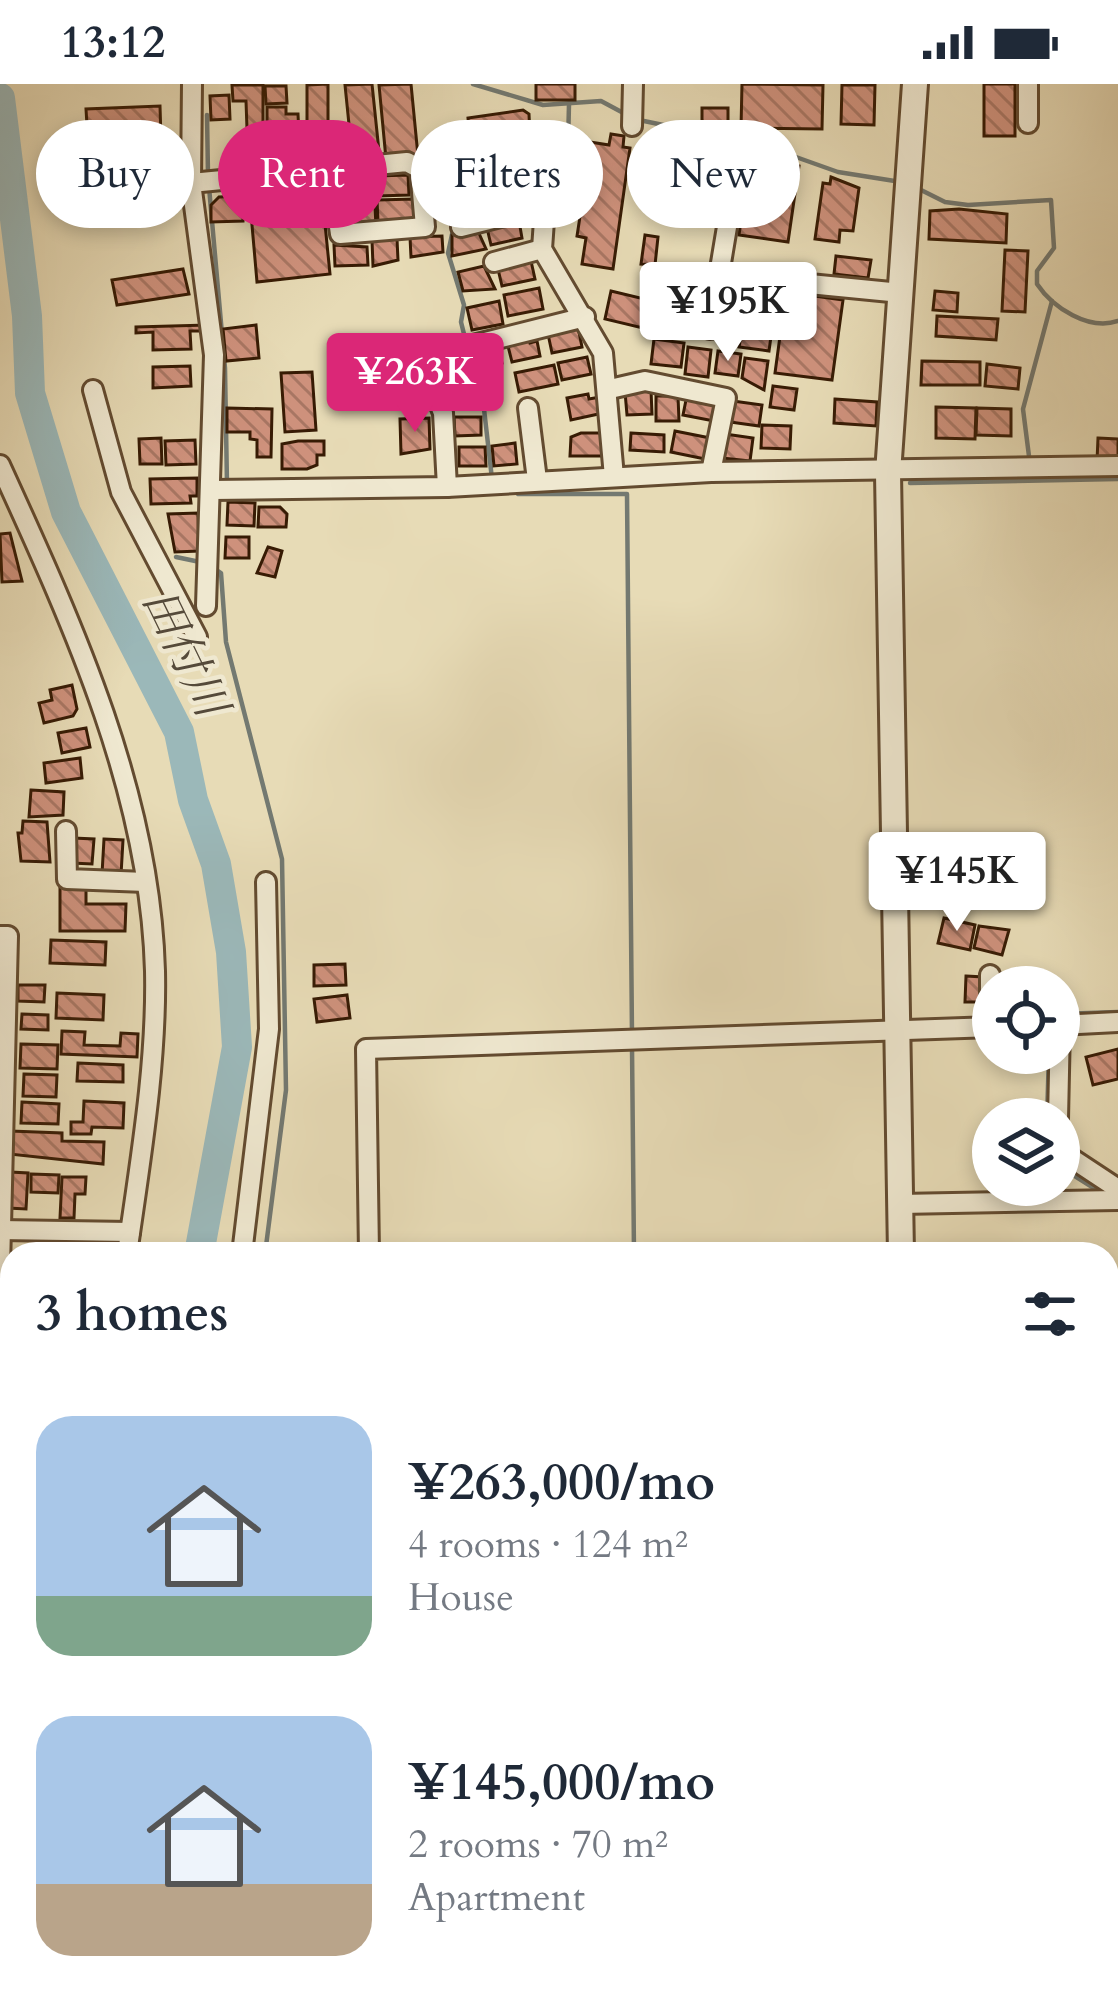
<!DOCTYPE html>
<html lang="en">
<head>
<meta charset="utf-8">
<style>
  :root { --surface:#fff; --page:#f6f6f7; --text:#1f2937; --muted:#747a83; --accent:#db2777 }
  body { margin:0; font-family:Cardo,"Noto Serif JP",serif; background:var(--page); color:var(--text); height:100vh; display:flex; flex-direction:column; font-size:45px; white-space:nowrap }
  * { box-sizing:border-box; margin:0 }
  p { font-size:39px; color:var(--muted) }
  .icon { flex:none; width:66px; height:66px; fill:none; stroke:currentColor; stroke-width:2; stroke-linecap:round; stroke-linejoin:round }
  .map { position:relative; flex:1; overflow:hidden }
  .details { position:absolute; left:0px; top:1158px; width:1119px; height:771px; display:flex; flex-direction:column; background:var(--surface); border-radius:36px 36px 0 0; box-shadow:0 6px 18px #0003 }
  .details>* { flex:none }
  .hud { position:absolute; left:36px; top:36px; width:1047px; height:108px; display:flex; gap:24px }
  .controls { position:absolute; left:972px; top:882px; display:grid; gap:24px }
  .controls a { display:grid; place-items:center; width:108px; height:108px; border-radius:50%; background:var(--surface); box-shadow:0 6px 18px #0003; font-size:60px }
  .price { position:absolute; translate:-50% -102px; padding:0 27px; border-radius:12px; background:#fff; color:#222; font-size:39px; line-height:78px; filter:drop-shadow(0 3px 6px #0008) }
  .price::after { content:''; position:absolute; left:50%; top:72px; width:36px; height:27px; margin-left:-18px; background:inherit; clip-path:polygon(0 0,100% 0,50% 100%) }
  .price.active { background:var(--accent); color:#fff }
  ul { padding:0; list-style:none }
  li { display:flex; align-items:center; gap:36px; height:300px; padding:0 36px }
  li span { display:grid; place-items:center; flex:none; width:336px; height:240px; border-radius:36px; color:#555 }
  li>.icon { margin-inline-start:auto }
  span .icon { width:144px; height:144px; fill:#fffc; stroke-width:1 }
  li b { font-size:51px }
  h2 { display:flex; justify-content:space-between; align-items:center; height:144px; padding:0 36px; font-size:51px }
  .pill { padding:0 42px; border-radius:54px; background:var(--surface); box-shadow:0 6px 18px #0003; font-size:42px; line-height:108px }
  .pill.active { background:var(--accent); color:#fff }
  .status { display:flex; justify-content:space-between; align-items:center; height:84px; padding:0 60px; background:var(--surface); direction:ltr }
  .status svg { height:33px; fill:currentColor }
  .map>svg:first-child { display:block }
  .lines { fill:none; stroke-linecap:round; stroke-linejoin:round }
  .stream { stroke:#737971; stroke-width:4.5 }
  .river { stroke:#9bb8b9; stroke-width:30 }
  .building { fill:url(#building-back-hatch); stroke:#371b04; stroke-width:3 }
  .minor-casing { stroke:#634b30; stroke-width:24 }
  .tertiary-casing { stroke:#634b30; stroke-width:30 }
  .minor { stroke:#efe8d0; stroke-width:18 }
  .tertiary { stroke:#efe8d0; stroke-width:24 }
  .labels { text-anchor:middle; stroke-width:9; stroke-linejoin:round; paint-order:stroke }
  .water-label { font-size:45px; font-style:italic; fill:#554a3a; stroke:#efe8d0 }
</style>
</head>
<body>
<div class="status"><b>13:12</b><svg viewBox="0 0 49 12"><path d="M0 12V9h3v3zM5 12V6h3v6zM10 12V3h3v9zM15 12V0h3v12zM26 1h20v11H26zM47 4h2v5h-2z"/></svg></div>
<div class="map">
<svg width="1118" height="1928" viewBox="0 0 1118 1928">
  <defs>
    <pattern id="building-back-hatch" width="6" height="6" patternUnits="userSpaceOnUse" patternTransform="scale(3)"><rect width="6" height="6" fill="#ce917c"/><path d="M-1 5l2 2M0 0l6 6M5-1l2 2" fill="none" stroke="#a87663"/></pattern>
  </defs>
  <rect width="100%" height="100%" fill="#e7dbb6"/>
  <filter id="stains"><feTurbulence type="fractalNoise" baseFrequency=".00167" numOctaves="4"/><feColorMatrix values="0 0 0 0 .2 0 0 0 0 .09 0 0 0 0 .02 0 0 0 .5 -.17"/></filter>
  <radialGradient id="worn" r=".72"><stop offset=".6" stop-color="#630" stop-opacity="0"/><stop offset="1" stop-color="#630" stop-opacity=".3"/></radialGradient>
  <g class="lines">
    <g class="stream">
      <path d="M473,0L543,21L601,17L629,32"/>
      <path d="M207,31L208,91"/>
      <path d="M639,36L765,62L838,88L901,98"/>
      <path d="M209,103L225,284L227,401"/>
      <path d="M917,104L945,118L968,121L1051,116L1054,164L1037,187V200C1053,224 1089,247 1118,237"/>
      <path d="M466,258L461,238L464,221L448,169L463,100L529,81L531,68L568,61L569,20"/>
      <path d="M466,269L484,325L492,395"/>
      <path d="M1030,380L1023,325L1052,217"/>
      <path d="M910,399L1118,395"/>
      <path d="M519,406L518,410H627L632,952"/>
      <path d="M176,473L200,478"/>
      <path d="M215,485L221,489L226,558L282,775L286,1006L265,1170"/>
      <path d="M1059,930L1118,928"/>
      <path d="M632,963L634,1170"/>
      <path d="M1047,1035L1049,969"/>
      <path d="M1059,1082L1100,1108"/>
      <path d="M642,1917V1928"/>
      <path d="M244,1928L245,1917"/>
    </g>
    <g class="river">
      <path d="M0,14L27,232L30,309L66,428L179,648L193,716L216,780L231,868L237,963L199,1170"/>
      <path d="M168,1928L170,1917"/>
    </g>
  </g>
  <g class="building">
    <path d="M328,0V38H307V1Z"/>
    <path d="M372,0L380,77L353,80L345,1Z"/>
    <path d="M411,0L418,72L386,75L379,1Z"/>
    <rect x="536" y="0" width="39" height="16"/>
    <path d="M742,0L823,1L822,45L741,44Z"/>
    <rect x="984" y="0" width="31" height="52"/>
    <path d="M232,1H263V45H247L246,17H233Z"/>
    <path d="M842,1H875L874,41L841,40Z"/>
    <path d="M265,2H286L287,19L266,20Z"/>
    <path d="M229,11L230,35L211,36L210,12Z"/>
    <path d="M160,22L161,55L132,56L133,73L121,90L123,120L78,122L77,91H90L96,74L95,57L88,58L86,25Z"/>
    <path d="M267,23H286V30H298L299,53H267Z"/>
    <rect x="702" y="24" width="26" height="14"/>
    <path d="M523,26L529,30L530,54L470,58L468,34Z"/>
    <path d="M611,50L624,52L623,63L630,64L613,185L582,180L586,154L577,152L583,113L576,112L590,58L609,61Z"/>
    <path d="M647,64L670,66L667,111L649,110Z"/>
    <path d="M469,72L470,93L429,96L427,75Z"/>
    <path d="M555,73L560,97L526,104L523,88Z"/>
    <path d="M781,79L799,82L788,158L739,151L746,99L778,103Z"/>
    <path d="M408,91L409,111L377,112L376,92Z"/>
    <path d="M373,92V113L339,114L338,93Z"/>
    <path d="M520,93L525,113L495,119L491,99Z"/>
    <path d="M831,93L859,104L853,147L840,146L839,158L815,155L823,99L830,100Z"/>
    <path d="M486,98L491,123L468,128L462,102Z"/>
    <path d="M321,100L330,190L257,198L249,107Z"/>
    <path d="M243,112V137L211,138V121L219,113Z"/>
    <path d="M414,115L415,137L378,138L377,116Z"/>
    <path d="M375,122L376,143L343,144V123Z"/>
    <path d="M959,125L1007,130L1006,159L929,155L930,127Z"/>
    <path d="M519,137L522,154L491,161L487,144Z"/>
    <path d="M477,145L486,165L452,172V151Z"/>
    <path d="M645,151L658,153L655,181L641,180Z"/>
    <path d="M442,152L443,168L411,173L410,153Z"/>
    <path d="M397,155L398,176L373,182L372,156Z"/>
    <path d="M334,161L367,163L368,181L335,182Z"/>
    <path d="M1005,166L1028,167L1025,228L1002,227Z"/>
    <path d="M836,172L871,176L868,194L834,190Z"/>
    <path d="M531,177L535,195L502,202L498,185Z"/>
    <path d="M484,182L495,205L463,207L458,188Z"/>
    <path d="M183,185L189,210L117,221L112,196Z"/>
    <path d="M742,200L777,204L774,227L739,222Z"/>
    <path d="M539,204L543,225L508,232L504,211Z"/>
    <path d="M611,207L653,217L647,245L605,235Z"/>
    <path d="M935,207L958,209L957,228L933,226Z"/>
    <path d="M786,208L843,216L832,296L775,289Z"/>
    <path d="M499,217L503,240L472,246L467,224Z"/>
    <path d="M937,232L998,235L996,256L936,252Z"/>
    <path d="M207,241V247H190L191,265L153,266V248L136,249V243Z"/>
    <path d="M256,241L259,274L226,277L223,245Z"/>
    <path d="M743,241L772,245L769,267L739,263Z"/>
    <path d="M578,243L582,263L552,269L548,250Z"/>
    <path d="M528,253L530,259L537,257L540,272L512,278L507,258Z"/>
    <path d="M654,255L684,259L681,283L651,280Z"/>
    <path d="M498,263L502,279L475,285L472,269Z"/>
    <path d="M688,263L711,266L708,293L685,290Z"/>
    <path d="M718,267L741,270L738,292L715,289Z"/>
    <path d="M458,268L460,283L436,287L433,272Z"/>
    <path d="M587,273L591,290L562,296L558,279Z"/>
    <path d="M745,274L768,277L764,306L742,294Z"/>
    <path d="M412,275L413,296L387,298L385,277Z"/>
    <path d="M922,277L980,278V301H921Z"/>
    <path d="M987,280L1020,284L1018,305L985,302Z"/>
    <path d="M554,281L558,300L519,308L515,289Z"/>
    <path d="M190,282L191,302L153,304V283Z"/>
    <path d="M312,288L316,346L285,348L281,289Z"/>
    <path d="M471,299L472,317H449V300Z"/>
    <path d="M773,302L797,305L794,326L770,323Z"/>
    <path d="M651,306L652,330L627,331L625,308Z"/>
    <path d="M588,310L589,315L600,313L603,329L571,336L567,314Z"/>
    <path d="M687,311L718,317L714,337L683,331Z"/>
    <path d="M656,312H678L679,337H656Z"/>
    <path d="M835,315L877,318L876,342L834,339Z"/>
    <path d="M733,317L762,321L759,342L730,338Z"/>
    <path d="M936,323L976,324L975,355L936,354Z"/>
    <path d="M227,324L272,325L271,373H257V356L250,355V348H227Z"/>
    <path d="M977,324L1011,325V352L976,351Z"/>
    <path d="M454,333H481V351L455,352Z"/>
    <path d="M429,334L430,365L401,370L400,335Z"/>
    <path d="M762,341L791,342L790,365L761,364Z"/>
    <path d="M675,347L710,354L705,375L671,368Z"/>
    <path d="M581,349H602V372H570L571,353Z"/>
    <path d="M631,349L664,351V368L630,366Z"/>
    <path d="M725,350L753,354L750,377L722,374Z"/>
    <path d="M161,354L162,380H140L139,355Z"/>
    <path d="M1098,354L1118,355V377H1097Z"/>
    <path d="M195,356L196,380L166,381L165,357Z"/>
    <path d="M298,357H324V371H317V381L307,385H282V360Z"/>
    <path d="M515,359L517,380L494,382L492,362Z"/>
    <path d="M459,363H485L486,382H459Z"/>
    <path d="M197,394V412H190L191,419L151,420L150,395Z"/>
    <path d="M228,418L255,419L254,442L227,441Z"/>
    <path d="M259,423H280L287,430L286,443H258Z"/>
    <path d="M198,429L199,467L175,468L168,430Z"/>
    <path d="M10,449L22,497L2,498L0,450Z"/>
    <path d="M226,453H249V474H225Z"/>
    <path d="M268,463L282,467L275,493L257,489Z"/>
    <path d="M72,601L77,625L73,632L44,639L39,619L52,616L50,606Z"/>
    <path d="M86,644L90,663L62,669L58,649Z"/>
    <path d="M80,674L82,694L46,699L44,679Z"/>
    <path d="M31,706L64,708L63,731L29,733Z"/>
    <path d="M23,737L47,738L50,778L21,777L18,749H22Z"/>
    <path d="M73,754L94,755L92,780L72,779Z"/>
    <path d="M104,755L123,756L121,791L102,790Z"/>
    <path d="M60,801L86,802V820H126L125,847H60Z"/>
    <path d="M944,834L975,841L970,866L938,859Z"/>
    <path d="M979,842L1009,846L1002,871L974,864Z"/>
    <path d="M51,856L106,858L105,881L50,879Z"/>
    <path d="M345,880L346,901L314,902V881Z"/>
    <path d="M966,892L983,893L982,918H965Z"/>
    <path d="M18,901H45L44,918L18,917Z"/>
    <path d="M57,909L104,911L103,936L56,934Z"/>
    <path d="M347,911L350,934L317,938L314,915Z"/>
    <path d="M22,930L48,931V946L21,945Z"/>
    <path d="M62,947L85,948L84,961L120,962L121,949L138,950L137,973L61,970Z"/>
    <path d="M21,960L58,961L57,985L20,984Z"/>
    <path d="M1118,965V995L1093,1001L1086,973Z"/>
    <path d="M78,979L123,981V998L77,997Z"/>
    <path d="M24,990L57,991L56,1013L23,1012Z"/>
    <path d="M84,1017L124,1019L123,1044L92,1043L91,1050H71V1038H83Z"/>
    <path d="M22,1018L59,1020L58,1040L21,1039Z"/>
    <path d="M10,1047L62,1049V1057L104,1058L103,1080L9,1070Z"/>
    <path d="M10,1088L28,1089L26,1125L8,1124Z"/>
    <path d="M31,1090L59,1091L58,1109L31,1108Z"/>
    <path d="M62,1093H86L85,1110H75L74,1134H60Z"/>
    <path d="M63,1155L97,1156V1170H63Z"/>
    <rect x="0" y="1725" width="12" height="33"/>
  </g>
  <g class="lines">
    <defs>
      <g id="minor">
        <path d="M192,0L191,99L214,271L206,522"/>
        <path d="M1028,0V39"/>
        <path d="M632,42L633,0"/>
        <path d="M191,99L407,78L420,85L425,143L340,150L331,87"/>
        <path d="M461,143L545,122L542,165L603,269L614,393"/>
        <path d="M494,178L542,165"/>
        <path d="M717,191L901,209"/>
        <path d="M710,245L739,71"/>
        <path d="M469,262L585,233"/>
        <path d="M429,294L443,329L447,403"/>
        <path d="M610,305L645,297L726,314L711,388"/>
        <path d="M93,306L121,408L197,553"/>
        <path d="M528,324L537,396"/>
        <path d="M0,381C73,541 150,708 155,887C157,980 140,1078 127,1170"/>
        <path d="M212,406L447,403L711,388L1118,382"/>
        <path d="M66,747L67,795L146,798"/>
        <path d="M0,852H8L0,1184"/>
        <path d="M990,891V943"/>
        <path d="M1059,941L1118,938"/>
        <path d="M1058,1035L1060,941"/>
        <path d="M1059,1066L1118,1105"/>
        <path d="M900,1120L1118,1116"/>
        <path d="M0,1146L130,1148"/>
        <path d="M242,1170L269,945L266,798"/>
        <path d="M369,1170L366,965L993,943"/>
        <path d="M0,1258H12"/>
        <path d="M0,1468H12"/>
        <path d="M0,1627H12"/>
        <path d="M0,1808H12V1928"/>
        <path d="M379,1917V1928"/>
        <path d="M224,1928L226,1917"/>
      </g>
      <g id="tertiary">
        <path d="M901,1170L888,389L915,0"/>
        <path d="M1107,1665H1118"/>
        <path d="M911,1917V1928"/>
      </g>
    </defs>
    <use href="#minor" class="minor-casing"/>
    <use href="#tertiary" class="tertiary-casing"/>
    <use href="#minor" class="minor"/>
    <use href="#tertiary" class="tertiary"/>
  </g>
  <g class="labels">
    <g class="water-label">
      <text transform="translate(186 568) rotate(64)" y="16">田付川</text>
    </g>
  </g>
  <rect width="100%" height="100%" filter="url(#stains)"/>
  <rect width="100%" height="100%" fill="url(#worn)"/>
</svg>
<div class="controls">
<a><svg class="icon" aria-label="locate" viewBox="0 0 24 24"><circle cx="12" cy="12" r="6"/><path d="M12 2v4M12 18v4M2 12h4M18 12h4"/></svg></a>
<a><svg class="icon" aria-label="layers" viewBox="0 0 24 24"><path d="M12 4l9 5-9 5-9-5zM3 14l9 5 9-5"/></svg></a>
</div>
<b class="price" style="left:728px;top:280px">¥195K</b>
<b class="price active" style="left:415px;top:351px">¥263K</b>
<b class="price" style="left:957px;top:850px">¥145K</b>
<div class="hud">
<a class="pill">Buy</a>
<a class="pill active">Rent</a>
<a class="pill">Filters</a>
<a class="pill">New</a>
</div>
<section class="details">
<h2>3 homes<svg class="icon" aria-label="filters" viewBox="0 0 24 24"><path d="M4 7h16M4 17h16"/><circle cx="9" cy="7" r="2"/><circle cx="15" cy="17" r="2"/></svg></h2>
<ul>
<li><span style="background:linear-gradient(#a9c7e8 75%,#7fa58c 0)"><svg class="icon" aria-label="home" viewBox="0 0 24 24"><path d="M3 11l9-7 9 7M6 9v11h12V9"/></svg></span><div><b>¥263,000/mo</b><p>4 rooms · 124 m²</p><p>House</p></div></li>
<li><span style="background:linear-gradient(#a9c7e8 70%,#b9a48a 0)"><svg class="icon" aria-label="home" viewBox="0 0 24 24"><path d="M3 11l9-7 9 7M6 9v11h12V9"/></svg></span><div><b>¥145,000/mo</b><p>2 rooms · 70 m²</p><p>Apartment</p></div></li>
</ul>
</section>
</div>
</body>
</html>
